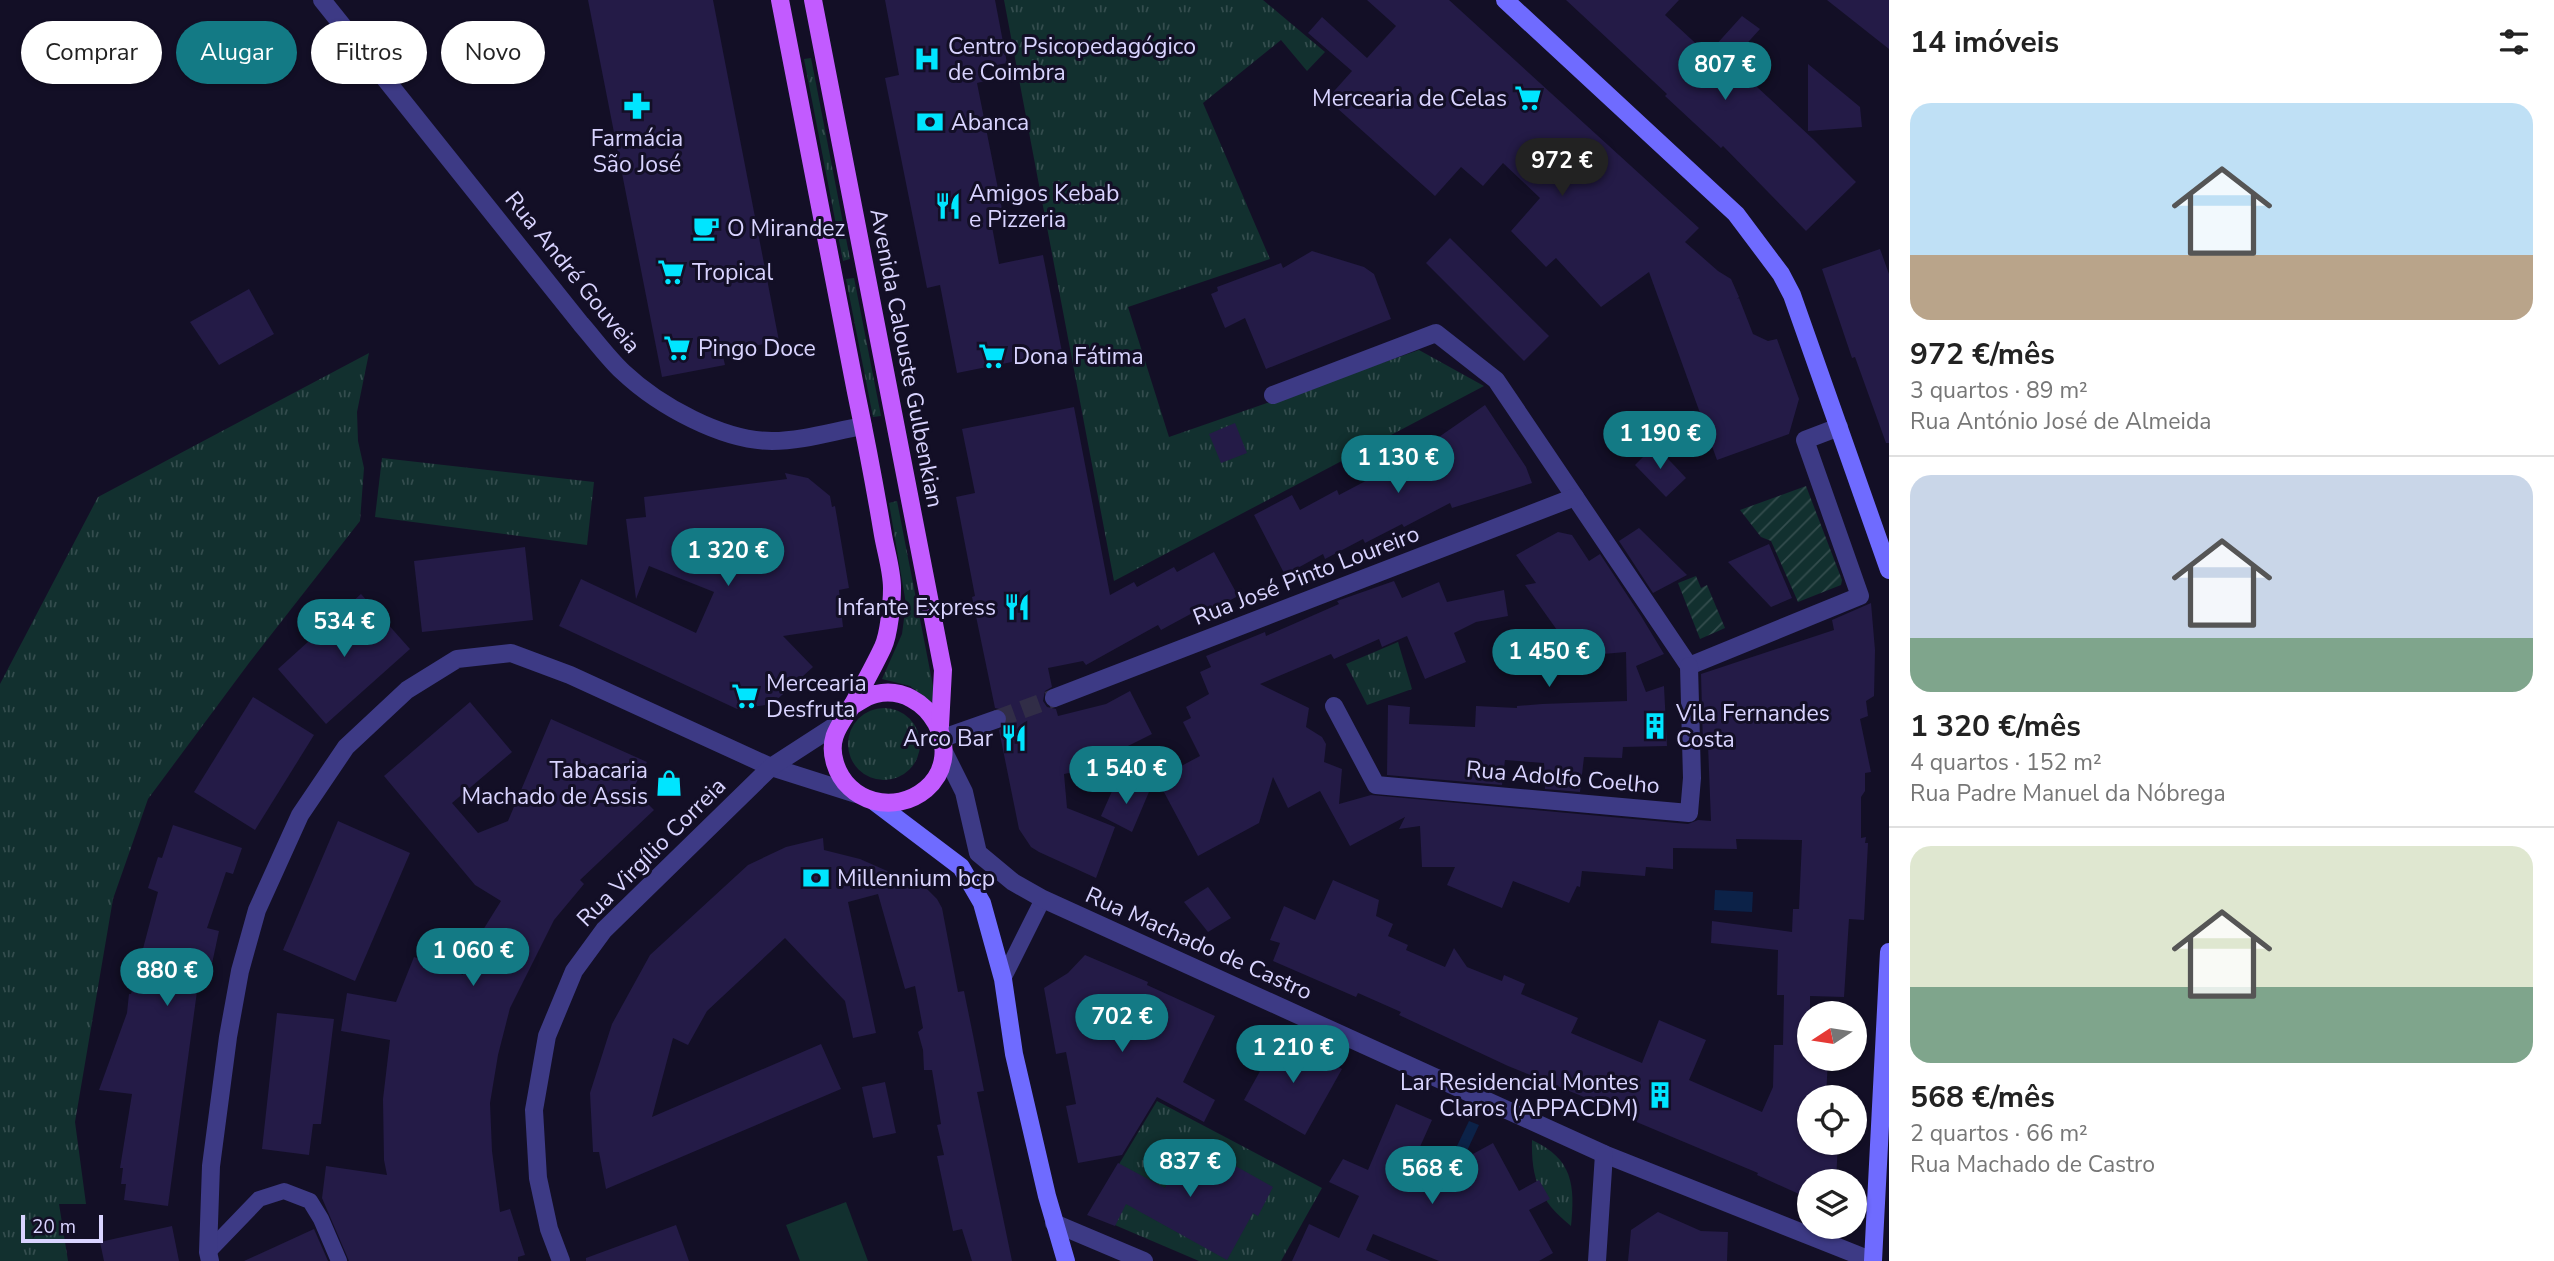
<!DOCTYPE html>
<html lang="pt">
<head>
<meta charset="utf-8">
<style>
  :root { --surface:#fff; --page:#f6f6f6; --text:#222; --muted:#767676; --line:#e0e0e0; --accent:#137a85 }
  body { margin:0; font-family:"Nunito Sans",sans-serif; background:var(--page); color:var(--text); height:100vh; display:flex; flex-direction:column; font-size:26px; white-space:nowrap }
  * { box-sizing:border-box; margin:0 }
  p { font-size:23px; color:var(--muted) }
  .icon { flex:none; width:38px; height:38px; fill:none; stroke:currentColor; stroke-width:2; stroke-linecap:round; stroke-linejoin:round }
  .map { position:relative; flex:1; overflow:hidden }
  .side { display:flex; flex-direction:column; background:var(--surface); width:665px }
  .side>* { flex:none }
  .top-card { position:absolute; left:21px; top:21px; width:665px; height:63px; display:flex; gap:14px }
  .needle { width:46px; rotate:258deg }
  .buttons { position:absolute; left:1797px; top:1001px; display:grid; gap:14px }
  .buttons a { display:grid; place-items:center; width:70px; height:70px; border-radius:50%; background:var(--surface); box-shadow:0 2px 5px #0004; font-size:35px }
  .scale { position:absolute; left:21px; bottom:18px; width:82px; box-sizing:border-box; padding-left:7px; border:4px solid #d9d4ff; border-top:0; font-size:19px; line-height:24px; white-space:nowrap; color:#d9d4ff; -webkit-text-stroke:5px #130f26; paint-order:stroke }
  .price { position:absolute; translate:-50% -60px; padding:0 16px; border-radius:24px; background:var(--accent); color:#fff; font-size:23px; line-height:46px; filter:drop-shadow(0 2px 4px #0008) }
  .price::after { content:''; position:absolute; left:50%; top:42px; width:21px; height:16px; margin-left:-10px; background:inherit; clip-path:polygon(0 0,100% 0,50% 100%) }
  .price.on { background:#222; color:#fff }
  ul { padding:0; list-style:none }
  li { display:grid; align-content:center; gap:14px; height:371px; padding:0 21px }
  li+li { border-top:2px solid var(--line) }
  li span { display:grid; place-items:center; height:217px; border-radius:21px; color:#555 }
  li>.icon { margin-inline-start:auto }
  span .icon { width:126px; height:126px; fill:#fffc; stroke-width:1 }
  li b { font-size:30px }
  h2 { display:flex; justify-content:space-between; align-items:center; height:84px; padding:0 21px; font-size:30px }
  .tag { padding:0 24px; border-radius:32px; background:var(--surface); box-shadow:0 2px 5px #0004; font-size:24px; line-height:63px }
  .tag.on { background:var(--accent); color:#fff }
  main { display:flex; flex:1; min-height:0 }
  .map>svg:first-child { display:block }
  .grass { fill:url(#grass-tufts) }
  .garden { fill:url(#garden-furrows) }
  .pitch { fill:#12302f }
  .water { fill:#0c2248 }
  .building { fill:#241b47 }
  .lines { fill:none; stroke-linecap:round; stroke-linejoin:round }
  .street-tunnel { stroke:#312d47; stroke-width:18; stroke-dasharray:18 9; stroke-linecap:butt }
  .lane { stroke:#3d3a85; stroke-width:16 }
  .street { stroke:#3d3a85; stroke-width:18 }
  .secondary { stroke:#6f6bff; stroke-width:18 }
  .primary { stroke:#c25bff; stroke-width:18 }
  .labels { text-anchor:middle; stroke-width:6; stroke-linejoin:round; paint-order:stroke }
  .poi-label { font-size:23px; fill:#d9d4ff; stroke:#130f26; text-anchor:start }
  .street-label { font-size:23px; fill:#d9d4ff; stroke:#130f26 }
</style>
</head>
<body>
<main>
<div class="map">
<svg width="1889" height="1261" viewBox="0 0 1889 1261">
  <defs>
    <pattern id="grass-tufts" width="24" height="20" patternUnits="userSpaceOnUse" patternTransform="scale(1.75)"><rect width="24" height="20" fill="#12302f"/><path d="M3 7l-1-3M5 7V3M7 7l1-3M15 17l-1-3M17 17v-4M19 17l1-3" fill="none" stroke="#344d4e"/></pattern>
    <pattern id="garden-furrows" width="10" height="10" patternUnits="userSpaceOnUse" patternTransform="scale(1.75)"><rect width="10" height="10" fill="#12302f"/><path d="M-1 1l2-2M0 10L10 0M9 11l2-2" fill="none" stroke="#344d4e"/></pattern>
  </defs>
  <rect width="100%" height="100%" fill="#130f26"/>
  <g class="grass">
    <path d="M1004,0H1263L1325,52L1307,71L1281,40L1203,103L1270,259L1128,307L1169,437L1419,350L1484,386L1114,581Z"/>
    <path d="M811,58L850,259L843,261L804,59Z"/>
    <path d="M854,278L881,416L873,417L846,279Z"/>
    <path d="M369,353L357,412L358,441L364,468L360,521L249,663L148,799L113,899L75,1122L86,1204H59L68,1261H0V684L98,497Z"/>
    <path d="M382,458L594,482L587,545L375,517Z"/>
    <path d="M897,501L934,691V704L910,686L882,679L902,634L906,604L889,503Z"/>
    <path d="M1398,642L1412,689L1367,705L1346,664Z"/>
    <circle cx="884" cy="744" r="36"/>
    <path d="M1157,1101L1322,1188L1281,1261H1199L1089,1214Z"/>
    <path d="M1532,1140C1573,1159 1575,1185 1571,1226C1540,1201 1531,1180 1532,1140Z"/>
  </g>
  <g class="garden">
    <path d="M1806,486L1842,580L1841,585L1798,602L1771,541L1761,537L1740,510Z"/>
    <path d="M1696,576L1701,588L1707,585L1725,628L1700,639L1678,583Z"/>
  </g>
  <path class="pitch" d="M846,1202L868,1261H800L786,1225Z"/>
  <g class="water">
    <path d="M1715,890L1753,892L1752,912L1714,910Z"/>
    <path d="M1469,1121L1479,1125L1466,1153L1456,1148Z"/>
  </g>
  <g class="building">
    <path d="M588,0H713L779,341L722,352L725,365L662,377Z"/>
    <path d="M885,0H995L1007,63L982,68L985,81L977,83L1003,214L990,216L999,264L1043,255L1062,352L957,373L940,285L927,288L885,78L899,75Z"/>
    <path d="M1367,0H1449L1699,228L1685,242L1718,271L1731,279L1739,297L1737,299L1739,298L1753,334L1768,341L1777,339L1799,399L1789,434L1717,460L1649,272L1601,307L1556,258L1546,267L1511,231L1540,198L1503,163L1483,186L1461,167L1435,196L1327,99L1352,71L1308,33L1322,17L1367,58L1396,26Z"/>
    <path d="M1566,0H1679L1665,15L1705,52L1712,45L1714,47L1742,16L1760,29L1741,50L1753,62L1742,73L1813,139L1856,182L1806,231L1723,146L1721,148L1665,96L1667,94Z"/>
    <path d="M1827,0H1889V49Z"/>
    <path d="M1808,64L1860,107L1862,127L1808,131Z"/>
    <path d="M1450,238L1549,336L1524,361L1426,263Z"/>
    <path d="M1880,249L1889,274V443H1886L1855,357L1852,358L1822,269Z"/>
    <path d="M1312,251L1364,267L1374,274L1391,319L1266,369L1245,318L1225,328L1211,294L1218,291L1217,287L1281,263L1283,268Z"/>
    <path d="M249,289L274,334L219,365L190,322Z"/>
    <path d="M1485,405L1526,467L1532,483L1452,508L1450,503L1404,527L1402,524L1365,543L1363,539L1325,559L1323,554L1285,575L1254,515L1292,495L1300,510L1337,490L1339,495L1377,475L1380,480L1442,447L1436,439Z"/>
    <path d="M1074,407L1110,595L1134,582L1137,587L1174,567L1177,572L1214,552L1238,596L1201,616L1198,610L1161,630L1158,625L1086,665L1083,661L1048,668L1052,687L1045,691L1043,701L1047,707L1056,709L1058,716L1106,704L1130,691L1152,734L1102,759L1106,765L1064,774L1067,808L1115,827L1096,878L1039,852L1031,847L1019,829L999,730L1006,726L1008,716L1004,710L995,708L972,597L975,596L956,497L975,493L962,429Z"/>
    <path d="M1235,423L1247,453L1221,463L1209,434Z"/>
    <path d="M1655,445L1686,478L1666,497L1635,465Z"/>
    <path d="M785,473L808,478L830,496L832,507L835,506L849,588L839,590L843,627L783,636L813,667L772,704L737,709L559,626L581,579L696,633L714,592L649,566L636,599L626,519L646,517L644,497L787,479Z"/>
    <path d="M1639,528L1687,575L1653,593L1619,541Z"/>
    <path d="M1558,532L1572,535L1589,561L1600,554L1641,616L1664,654L1636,666L1646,692L1664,686L1667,746L1623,747L1622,758L1584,757L1580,792L1545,789L1544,763L1505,760L1502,785L1387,775L1388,705L1410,707L1409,724L1475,727L1476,706L1517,708V706L1542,704L1627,701L1626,652L1603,654L1602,643H1576L1569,647L1525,585L1536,583L1516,555Z"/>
    <path d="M1769,544L1792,598L1771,607L1728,562Z"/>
    <path d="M525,547L533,620L422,632L414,561Z"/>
    <path d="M1394,581L1402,598L1439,582L1447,602L1504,590L1508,616L1476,622L1454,633L1466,662L1425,679L1407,636L1382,647L1379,639L1334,659L1331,654L1260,684L1309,708L1306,727L1322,737L1326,744L1324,762L1342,769L1339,804L1371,795L1688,824L1698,820L1711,821L1708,745H1703L1701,674L1834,630L1832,620L1871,603L1875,650L1874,696L1866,701L1868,716L1860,719L1871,772L1865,773V791L1861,797V838L1866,837L1865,843H1868L1864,920L1849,919L1844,997L1810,996V1059H1828L1826,1097H1810V1143H1838L1836,1181H1810V1199L1757,1175L1758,1173L1627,1118L1628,1115L1508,1066L1399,1015L1401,1012L1358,993L1356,997L1273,961L1280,943L1270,940L1284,906L1315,920L1333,880L1379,900L1376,916L1393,924L1388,936L1408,945L1406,950L1445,967L1454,948L1467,967L1502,981L1504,975L1525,984L1521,994L1578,1018L1571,1033L1642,1063L1659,1020L1706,1040L1689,1080L1762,1112L1773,1087L1774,1045H1783L1784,995H1777L1778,950L1711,943L1712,921L1792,932L1793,909H1799L1802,840L1736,839L1737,849L1673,848V869L1646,867L1645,876L1582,871L1580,887L1577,886L1569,903L1513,881L1502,908L1447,885L1455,867H1422L1420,826L1399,829L1405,817L1350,846L1320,791L1288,808L1273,777L1259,823L1198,856L1157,779L1200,756L1183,722L1191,718L1186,707L1209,694L1200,672L1211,667L1206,656L1265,632L1266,636L1339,604L1337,601Z"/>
    <path d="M361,594L410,649L326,724L278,669Z"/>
    <path d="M253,697L314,735L255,830L194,792Z"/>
    <path d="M470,702L512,752L452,803L478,833L508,821L551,719L647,762L633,789L654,810L580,880L584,884L554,920L510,1008L498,1055L490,1103L492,1151L500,1212L510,1209L525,1255L518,1257V1261H349L322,1198L326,1166L387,1175L384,1160L383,1099L390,1040L341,1031L347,993L396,1002L414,957L463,975L478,938L501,901L475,885L384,776Z"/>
    <path d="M1117,780L1128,795L1154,780L1132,832L1101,816Z"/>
    <path d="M338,821L410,853L355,981L283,950Z"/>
    <path d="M173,825L242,848L233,874L226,872L207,928L219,931L207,987L198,984L168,1206L124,1200L126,1184H121L123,1168H120L132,1094L99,1090L127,1013L129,994H131L158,892L148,888L158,857L162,858Z"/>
    <path d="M823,838L824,850L860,859L926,888L937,899L942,908L958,992L964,991L973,1035L984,1091L977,1092L1012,1261H972L962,1229L953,1231L937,1156L944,1155L937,1125L941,1124L932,1070H924L923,1050L918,1032L923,1028L915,986L905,989L878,894L848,902L876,1033L853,1038L845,1001L785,938L707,1011L688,1045L673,1038L652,1117L821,1044L841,1089L606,1189L599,1152H593L590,1093L612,1024L650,955L748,865L786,847Z"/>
    <path d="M1208,887L1231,918L1208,932L1184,902Z"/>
    <path d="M1085,955L1148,982L1147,985L1215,1016L1183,1082L1215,1100L1204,1122L1157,1097L1122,1155L1078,1163L1066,1106L1076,1104L1066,1052L1056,1054L1044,988L1068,973Z"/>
    <path d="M277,1013L334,1019L321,1124H313L309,1155L262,1149Z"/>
    <path d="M1280,1035L1342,1069L1305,1135L1244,1100Z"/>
    <path d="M885,1082L896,1133L873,1138L862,1087Z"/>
    <path d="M1396,1104L1432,1120L1419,1149L1422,1151L1405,1191L1493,1143L1519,1191L1539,1180L1550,1199L1529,1210L1553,1253L1539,1261H1439L1373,1234L1366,1250L1391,1261H1292L1309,1224L1339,1238L1359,1196L1329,1182L1343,1159L1368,1170Z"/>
    <path d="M1191,1141L1273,1187L1258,1216L1253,1213L1227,1260L1126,1204L1115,1226L1087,1215L1118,1163L1165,1188Z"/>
    <path d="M1658,1212L1701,1231L1728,1232L1727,1261H1628L1631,1230Z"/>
    <path d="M676,1225L689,1261H586V1258Z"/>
    <path d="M172,1226L179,1261H104L100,1242Z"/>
    <path d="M314,1229L328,1261H244Z"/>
  </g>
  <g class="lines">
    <path class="street-tunnel" d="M997,719L1054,698"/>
    <g class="lane">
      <path d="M1003,979L1043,899"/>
      <path d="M208,1252L259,1199L284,1191L310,1201L321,1219L339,1261"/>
    </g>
    <g class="street">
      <path d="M322,0L581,324C595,340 608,358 623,372C659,406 723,441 772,441C802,441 834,431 863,426"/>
      <path d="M1273,395L1436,333L1496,380L1689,666L1860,596L1805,440L1839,427"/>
      <path d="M1054,698L1575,497"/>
      <path d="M1334,706L1376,785L1689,813L1692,778L1689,666"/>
      <path d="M943,738L997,719"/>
      <path d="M944,752L964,792L978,853L1013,882L1043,899L1604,1154L1873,1261"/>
      <path d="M1054,1223L1144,1261"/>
      <path d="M210,1261L208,1252L211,1166L228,1037L240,971L257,910L300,815L346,747L407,690L457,659L511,653L570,675L771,767L856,794"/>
      <path d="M561,1261L549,1229L538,1178L534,1110L547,1036L574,971L604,930L771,767L839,723"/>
      <path d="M1597,1261L1604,1154"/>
    </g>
    <g class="secondary">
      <path d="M1505,0L1736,214L1781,274L1792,295L1889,570"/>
      <path d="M875,802L961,867L982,903L1003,979L1014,1054L1047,1196L1066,1261"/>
      <path d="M1873,1261L1889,952"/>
    </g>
    <g class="primary">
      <path d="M780,0C806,131 830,262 856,392C866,440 875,487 883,535C886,552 892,571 892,588C892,603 889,634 883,647C874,666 863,686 853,704C841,724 827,737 835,763C847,803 895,815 926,789C968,753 928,682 876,694C868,695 859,702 852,706"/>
      <path d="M813,0L943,670L940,726"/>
    </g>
  </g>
  <defs>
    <symbol id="hospital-bare" viewBox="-9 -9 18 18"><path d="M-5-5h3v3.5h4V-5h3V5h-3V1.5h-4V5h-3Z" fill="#00e5ff" stroke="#130f26" stroke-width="2.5" paint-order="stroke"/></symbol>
    <symbol id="supermarket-bare" viewBox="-9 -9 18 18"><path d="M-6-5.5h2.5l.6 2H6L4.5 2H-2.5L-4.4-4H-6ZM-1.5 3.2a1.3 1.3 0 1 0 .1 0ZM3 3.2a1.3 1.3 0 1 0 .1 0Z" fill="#00e5ff" stroke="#130f26" stroke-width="2.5" paint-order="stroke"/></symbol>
    <symbol id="pharmacy-bare" viewBox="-9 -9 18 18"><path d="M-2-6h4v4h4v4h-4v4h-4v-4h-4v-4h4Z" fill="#00e5ff" stroke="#130f26" stroke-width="2.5" paint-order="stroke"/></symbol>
    <symbol id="bank-bare" viewBox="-9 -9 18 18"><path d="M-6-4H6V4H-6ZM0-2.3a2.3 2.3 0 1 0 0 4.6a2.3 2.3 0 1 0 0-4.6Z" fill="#00e5ff" stroke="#130f26" stroke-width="2.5" paint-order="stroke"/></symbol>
    <symbol id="restaurant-bare" viewBox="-9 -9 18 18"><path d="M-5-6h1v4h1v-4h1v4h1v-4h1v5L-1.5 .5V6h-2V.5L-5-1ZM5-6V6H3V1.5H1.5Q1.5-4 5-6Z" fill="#00e5ff" stroke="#130f26" stroke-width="2.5" paint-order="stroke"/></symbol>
    <symbol id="cafe-bare" viewBox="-9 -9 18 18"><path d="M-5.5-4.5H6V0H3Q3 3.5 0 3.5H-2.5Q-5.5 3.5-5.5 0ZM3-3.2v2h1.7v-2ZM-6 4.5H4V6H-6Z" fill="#00e5ff" stroke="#130f26" stroke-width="2.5" paint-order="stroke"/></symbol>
    <symbol id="building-bare" viewBox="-9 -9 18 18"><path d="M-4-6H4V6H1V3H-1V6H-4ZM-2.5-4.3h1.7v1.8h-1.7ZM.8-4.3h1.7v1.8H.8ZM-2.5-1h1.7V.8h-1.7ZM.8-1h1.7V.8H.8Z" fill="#00e5ff" stroke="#130f26" stroke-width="2.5" paint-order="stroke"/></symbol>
    <symbol id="shop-bare" viewBox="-9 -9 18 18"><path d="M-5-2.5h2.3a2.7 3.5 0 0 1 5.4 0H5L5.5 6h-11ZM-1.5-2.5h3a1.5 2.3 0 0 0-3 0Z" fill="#00e5ff" stroke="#130f26" stroke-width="2.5" paint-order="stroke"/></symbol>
  </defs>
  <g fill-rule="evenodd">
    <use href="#hospital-bare" x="908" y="40" width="38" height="38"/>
    <use href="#supermarket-bare" x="1509" y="79" width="38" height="38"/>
    <use href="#pharmacy-bare" x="618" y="87" width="38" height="38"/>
    <use href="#bank-bare" x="911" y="103" width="38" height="38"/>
    <use href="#restaurant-bare" x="929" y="187" width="38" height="38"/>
    <use href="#cafe-bare" x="687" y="209" width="38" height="38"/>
    <use href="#supermarket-bare" x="652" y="253" width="38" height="38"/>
    <use href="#supermarket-bare" x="658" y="329" width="38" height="38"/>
    <use href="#supermarket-bare" x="973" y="337" width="38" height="38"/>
    <use href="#restaurant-bare" x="998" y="588" width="38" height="38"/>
    <use href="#supermarket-bare" x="726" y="677" width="38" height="38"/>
    <use href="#building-bare" x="1636" y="707" width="38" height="38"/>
    <use href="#restaurant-bare" x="995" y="719" width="38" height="38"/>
    <use href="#shop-bare" x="650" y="764" width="38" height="38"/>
    <use href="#bank-bare" x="797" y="859" width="38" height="38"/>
    <use href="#building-bare" x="1641" y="1076" width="38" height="38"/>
  </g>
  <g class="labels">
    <g class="poi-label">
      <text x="948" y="54">Centro Psicopedagógico<tspan x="948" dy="26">de Coimbra</tspan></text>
      <text x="1507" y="106" text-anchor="end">Mercearia de Celas</text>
      <text x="951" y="130">Abanca</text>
      <text x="637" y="146" text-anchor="middle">Farmácia<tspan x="637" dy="26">São José</tspan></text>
      <text x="969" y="201">Amigos Kebab<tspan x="969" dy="26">e Pizzeria</tspan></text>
      <text x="727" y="236">O Mirandez</text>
      <text x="692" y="280">Tropical</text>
      <text x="698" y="356">Pingo Doce</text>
      <text x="1013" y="364">Dona Fátima</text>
      <text x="996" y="615" text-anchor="end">Infante Express</text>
      <text x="766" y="691">Mercearia<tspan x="766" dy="26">Desfruta</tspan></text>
      <text x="1676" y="721">Vila Fernandes<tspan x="1676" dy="26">Costa</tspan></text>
      <text x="993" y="746" text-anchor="end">Arco Bar</text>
      <text x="648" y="778" text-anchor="end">Tabacaria<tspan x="648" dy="26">Machado de Assis</tspan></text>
      <text x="837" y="886">Millennium bcp</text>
      <text x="1639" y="1090" text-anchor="end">Lar Residencial Montes<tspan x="1639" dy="26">Claros (APPACDM)</tspan></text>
    </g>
    <g class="street-label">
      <text transform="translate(573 272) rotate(51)" y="8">Rua André Gouveia</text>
      <text transform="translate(907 358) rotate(79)" y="8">Avenida Calouste Gulbenkian</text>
      <text transform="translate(1306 575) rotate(-21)" y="8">Rua José Pinto Loureiro</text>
      <text transform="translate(1563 777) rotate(5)" y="8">Rua Adolfo Coelho</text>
      <text transform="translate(651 852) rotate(-45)" y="8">Rua Virgílio Correia</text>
      <text transform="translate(1199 943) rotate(24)" y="8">Rua Machado de Castro</text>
    </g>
  </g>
</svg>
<div class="buttons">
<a><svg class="needle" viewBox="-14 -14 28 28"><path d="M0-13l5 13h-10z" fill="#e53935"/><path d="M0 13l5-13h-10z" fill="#767676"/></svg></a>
<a><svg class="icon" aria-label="locate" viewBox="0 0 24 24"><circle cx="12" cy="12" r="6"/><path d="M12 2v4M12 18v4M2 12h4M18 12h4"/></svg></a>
<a><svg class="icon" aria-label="layers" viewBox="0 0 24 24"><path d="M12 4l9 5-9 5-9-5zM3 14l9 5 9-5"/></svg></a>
</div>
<div class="scale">20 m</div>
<b class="price" style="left:1725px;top:102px">807 €</b>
<b class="price on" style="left:1562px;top:198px">972 €</b>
<b class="price" style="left:1660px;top:471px">1 190 €</b>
<b class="price" style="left:1398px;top:495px">1 130 €</b>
<b class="price" style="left:728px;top:588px">1 320 €</b>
<b class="price" style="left:344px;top:659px">534 €</b>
<b class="price" style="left:1549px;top:689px">1 450 €</b>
<b class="price" style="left:1126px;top:806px">1 540 €</b>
<b class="price" style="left:473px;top:988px">1 060 €</b>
<b class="price" style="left:167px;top:1008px">880 €</b>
<b class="price" style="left:1122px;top:1054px">702 €</b>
<b class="price" style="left:1293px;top:1085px">1 210 €</b>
<b class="price" style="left:1190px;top:1199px">837 €</b>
<b class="price" style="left:1432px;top:1206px">568 €</b>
<div class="top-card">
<a class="tag">Comprar</a>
<a class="tag on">Alugar</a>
<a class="tag">Filtros</a>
<a class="tag">Novo</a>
</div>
</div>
<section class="side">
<h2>14 imóveis<svg class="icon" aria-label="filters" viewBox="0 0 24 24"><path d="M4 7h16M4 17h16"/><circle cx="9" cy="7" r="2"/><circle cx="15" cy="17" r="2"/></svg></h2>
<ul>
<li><span style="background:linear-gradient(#bfe0f5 70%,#b9a48a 0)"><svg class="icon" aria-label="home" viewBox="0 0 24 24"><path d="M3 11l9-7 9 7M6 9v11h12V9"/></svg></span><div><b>972 €/mês</b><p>3 quartos · 89 m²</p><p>Rua António José de Almeida</p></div></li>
<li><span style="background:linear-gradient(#c9d6e8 75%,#7fa58c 0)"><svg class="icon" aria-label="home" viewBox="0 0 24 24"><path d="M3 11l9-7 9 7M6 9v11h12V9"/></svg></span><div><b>1 320 €/mês</b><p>4 quartos · 152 m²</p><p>Rua Padre Manuel da Nóbrega</p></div></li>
<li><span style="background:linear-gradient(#dfe7d0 65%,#7fa58c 0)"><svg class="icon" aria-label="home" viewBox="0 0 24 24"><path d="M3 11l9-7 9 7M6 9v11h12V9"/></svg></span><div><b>568 €/mês</b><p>2 quartos · 66 m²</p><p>Rua Machado de Castro</p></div></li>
</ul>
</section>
</main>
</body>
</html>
